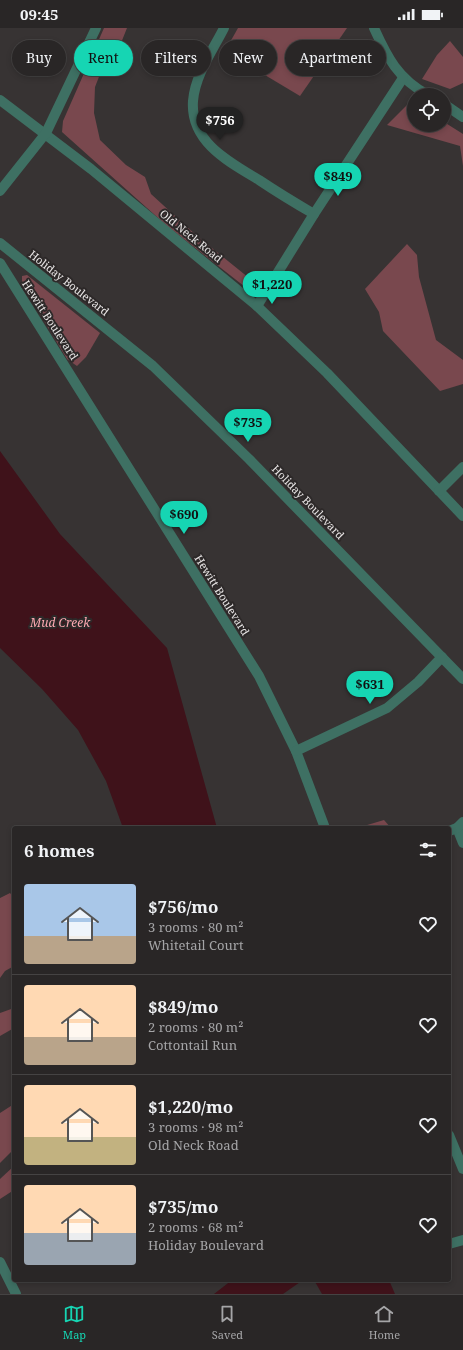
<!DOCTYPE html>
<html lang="en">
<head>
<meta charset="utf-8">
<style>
  :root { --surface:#292626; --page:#353232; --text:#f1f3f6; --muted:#a5a5a7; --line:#454343; --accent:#16d5b3 }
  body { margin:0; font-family:"Noto Serif",serif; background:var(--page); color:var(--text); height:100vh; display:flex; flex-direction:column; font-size:15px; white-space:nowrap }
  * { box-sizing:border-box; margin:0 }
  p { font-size:13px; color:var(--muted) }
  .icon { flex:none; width:22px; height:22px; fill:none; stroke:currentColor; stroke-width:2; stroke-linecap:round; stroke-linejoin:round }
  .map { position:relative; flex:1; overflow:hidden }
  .drawer { position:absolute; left:12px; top:798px; width:439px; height:456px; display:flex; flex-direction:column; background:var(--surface); border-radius:4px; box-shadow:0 2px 6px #0003,0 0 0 1px var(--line) }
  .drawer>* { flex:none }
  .hud { position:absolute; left:12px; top:12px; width:439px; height:36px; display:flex; gap:8px }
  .buttons { position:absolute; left:407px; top:60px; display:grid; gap:8px }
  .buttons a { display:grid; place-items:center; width:44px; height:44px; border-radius:50%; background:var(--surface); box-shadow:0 2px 6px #0003,0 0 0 1px var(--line); font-size:20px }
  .price { position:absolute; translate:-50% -34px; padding:0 9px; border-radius:14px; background:var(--accent); color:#111; font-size:13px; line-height:26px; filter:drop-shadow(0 1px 2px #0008) }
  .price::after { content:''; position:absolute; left:50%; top:24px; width:12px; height:9px; margin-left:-6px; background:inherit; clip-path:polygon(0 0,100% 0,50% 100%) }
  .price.current { background:#222; color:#fff }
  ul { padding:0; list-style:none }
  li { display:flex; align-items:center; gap:12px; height:100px; padding:0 12px }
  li+li { border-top:1px solid var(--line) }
  li span { display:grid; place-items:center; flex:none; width:112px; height:80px; border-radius:4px; color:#555 }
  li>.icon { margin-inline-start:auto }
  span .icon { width:48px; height:48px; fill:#fffc; stroke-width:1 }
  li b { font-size:17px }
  h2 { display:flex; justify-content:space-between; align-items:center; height:48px; padding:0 12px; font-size:17px }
  .tag { padding:0 14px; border-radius:18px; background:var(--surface); box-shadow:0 2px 6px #0003,0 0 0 1px var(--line); font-size:14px; line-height:36px }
  .tag.current { background:var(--accent); color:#111 }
  .status { display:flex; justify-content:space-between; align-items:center; height:28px; padding:0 20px; background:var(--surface); direction:ltr }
  .status svg { height:11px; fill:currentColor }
  .menu { display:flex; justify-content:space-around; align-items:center; height:56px; border-top:1px solid var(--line); background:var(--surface); font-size:11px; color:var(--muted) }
  .menu a { display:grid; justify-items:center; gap:2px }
  .menu .current { color:var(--accent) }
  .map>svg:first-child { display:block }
  .green { fill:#79484e }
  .water { fill:#3f121a }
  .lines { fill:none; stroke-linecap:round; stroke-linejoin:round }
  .minor { stroke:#3e7063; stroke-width:10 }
  .labels { text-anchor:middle; stroke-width:4; stroke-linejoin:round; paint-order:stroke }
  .street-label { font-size:11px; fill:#e8e5e5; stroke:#2d2929 }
  .water-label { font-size:12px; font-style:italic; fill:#fba7b0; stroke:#2d2929 }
</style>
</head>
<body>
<div class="status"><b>09:45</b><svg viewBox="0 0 49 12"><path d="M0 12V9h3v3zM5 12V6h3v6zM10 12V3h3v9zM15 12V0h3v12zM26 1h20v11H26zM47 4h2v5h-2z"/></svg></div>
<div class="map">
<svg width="463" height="1266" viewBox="0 0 463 1266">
  <rect width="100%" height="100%" fill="#373333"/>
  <g class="green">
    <path d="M104,0H127L121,15L104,36L95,59L94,85L100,112L126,137L145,149L151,166L197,208L254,254L249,262L166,197L62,104L63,93Z"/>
    <path d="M238,0H347L300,68L225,23Z"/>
    <path d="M450,13L463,29V55L450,61L422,51L437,27Z"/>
    <path d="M412,72L414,73V97H444V94L463,106V138L460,118L387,97Z"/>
    <path d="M407,216L417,227L419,249L436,312L463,332V356L440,363L383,303L379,284L365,261Z"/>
    <path d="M27,247L100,305L86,329L77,338L67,331L22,256V248Z"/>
    <path d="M384,792L391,800H357Z"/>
    <path d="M10,865L14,870V938L5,943L0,950V870Z"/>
    <path d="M14,980V1000L0,1008V985Z"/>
    <path d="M14,1076V1121L0,1135V1085Z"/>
    <path d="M14,1138V1162L0,1171V1151Z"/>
  </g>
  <g class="water">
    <path d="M0,423L60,506L167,620L217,800H123L106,753L78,702L42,661L0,620Z"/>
    <path d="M232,1252H303L283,1266H214Z"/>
    <path d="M314,1252H389L395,1266H322Z"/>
  </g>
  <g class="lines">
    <g class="minor">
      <path d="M224,0C213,22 195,47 193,73C190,114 229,134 259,152C277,164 295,175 314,186"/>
      <path d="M374,0C387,29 398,51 428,67"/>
      <path d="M0,72L91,141L257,278L327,345L463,488"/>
      <path d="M444,76L463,89"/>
      <path d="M0,163L46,105L96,0"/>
      <path d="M0,215L153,338L249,431L463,651"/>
      <path d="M0,235L259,648L296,723L325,800"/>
      <path d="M257,278L314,186L403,50"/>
      <path d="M439,463L463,439"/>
      <path d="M296,723L387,680L418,654L442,629"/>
      <path d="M457,800L463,815"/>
      <path d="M449,803L457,800L463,794"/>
      <path d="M449,1107L463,1141"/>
      <path d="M449,1216L463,1212"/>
      <path d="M0,1234L16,1266"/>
    </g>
  </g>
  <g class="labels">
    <g class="street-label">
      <text transform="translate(191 208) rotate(39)" y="4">Old Neck Road</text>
      <text transform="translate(69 255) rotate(38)" y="4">Holiday Boulevard</text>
      <text transform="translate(50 292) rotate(57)" y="4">Hewitt Boulevard</text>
      <text transform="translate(308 474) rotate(46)" y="4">Holiday Boulevard</text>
      <text transform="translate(222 567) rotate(58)" y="4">Hewitt Boulevard</text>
    </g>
    <g class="water-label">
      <text x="60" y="599">Mud Creek</text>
    </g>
  </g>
</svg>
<div class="buttons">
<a><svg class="icon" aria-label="locate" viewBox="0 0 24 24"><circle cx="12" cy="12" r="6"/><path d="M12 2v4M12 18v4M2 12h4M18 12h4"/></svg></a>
</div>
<b class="price current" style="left:220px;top:113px">$756</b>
<b class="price" style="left:338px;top:169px">$849</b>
<b class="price" style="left:272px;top:277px">$1,220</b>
<b class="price" style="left:248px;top:415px">$735</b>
<b class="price" style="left:184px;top:507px">$690</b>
<b class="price" style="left:370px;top:677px">$631</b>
<div class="hud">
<a class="tag">Buy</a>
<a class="tag current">Rent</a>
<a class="tag">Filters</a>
<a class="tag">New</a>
<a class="tag">Apartment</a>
</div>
<section class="drawer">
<h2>6 homes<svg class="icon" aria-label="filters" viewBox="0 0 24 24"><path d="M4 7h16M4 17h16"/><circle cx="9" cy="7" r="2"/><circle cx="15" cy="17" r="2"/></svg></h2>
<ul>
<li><span style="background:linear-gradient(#a9c7e8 65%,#b9a48a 0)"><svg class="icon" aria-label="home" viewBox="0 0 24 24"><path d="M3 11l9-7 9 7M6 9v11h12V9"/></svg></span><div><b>$756/mo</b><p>3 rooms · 80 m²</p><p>Whitetail Court</p></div><svg class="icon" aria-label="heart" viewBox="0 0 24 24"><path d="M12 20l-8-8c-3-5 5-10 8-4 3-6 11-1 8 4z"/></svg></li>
<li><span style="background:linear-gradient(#ffd9b3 65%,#b9a48a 0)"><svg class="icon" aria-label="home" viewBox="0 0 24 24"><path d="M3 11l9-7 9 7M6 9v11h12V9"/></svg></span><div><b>$849/mo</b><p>2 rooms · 80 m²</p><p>Cottontail Run</p></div><svg class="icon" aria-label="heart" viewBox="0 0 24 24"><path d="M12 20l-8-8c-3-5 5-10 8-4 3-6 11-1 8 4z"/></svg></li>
<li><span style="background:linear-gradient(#ffd9b3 65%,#c2b280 0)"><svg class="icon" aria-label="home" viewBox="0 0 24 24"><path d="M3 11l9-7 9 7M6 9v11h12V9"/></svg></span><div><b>$1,220/mo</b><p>3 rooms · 98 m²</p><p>Old Neck Road</p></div><svg class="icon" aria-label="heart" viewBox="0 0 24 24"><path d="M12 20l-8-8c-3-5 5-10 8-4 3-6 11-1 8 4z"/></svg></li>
<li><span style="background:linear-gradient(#ffd9b3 60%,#9aa5b1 0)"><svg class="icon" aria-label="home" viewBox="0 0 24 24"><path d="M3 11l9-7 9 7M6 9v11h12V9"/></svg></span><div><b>$735/mo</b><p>2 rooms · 68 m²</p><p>Holiday Boulevard</p></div><svg class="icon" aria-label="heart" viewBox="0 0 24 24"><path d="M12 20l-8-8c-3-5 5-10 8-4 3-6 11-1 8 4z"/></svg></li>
</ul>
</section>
</div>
<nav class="menu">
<a class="current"><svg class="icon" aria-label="map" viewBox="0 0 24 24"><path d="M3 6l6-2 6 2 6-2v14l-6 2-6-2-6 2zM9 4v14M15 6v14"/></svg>Map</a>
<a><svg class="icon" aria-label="saved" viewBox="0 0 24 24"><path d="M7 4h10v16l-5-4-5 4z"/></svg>Saved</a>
<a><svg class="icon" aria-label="home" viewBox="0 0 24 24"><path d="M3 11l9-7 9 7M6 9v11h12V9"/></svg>Home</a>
</nav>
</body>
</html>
